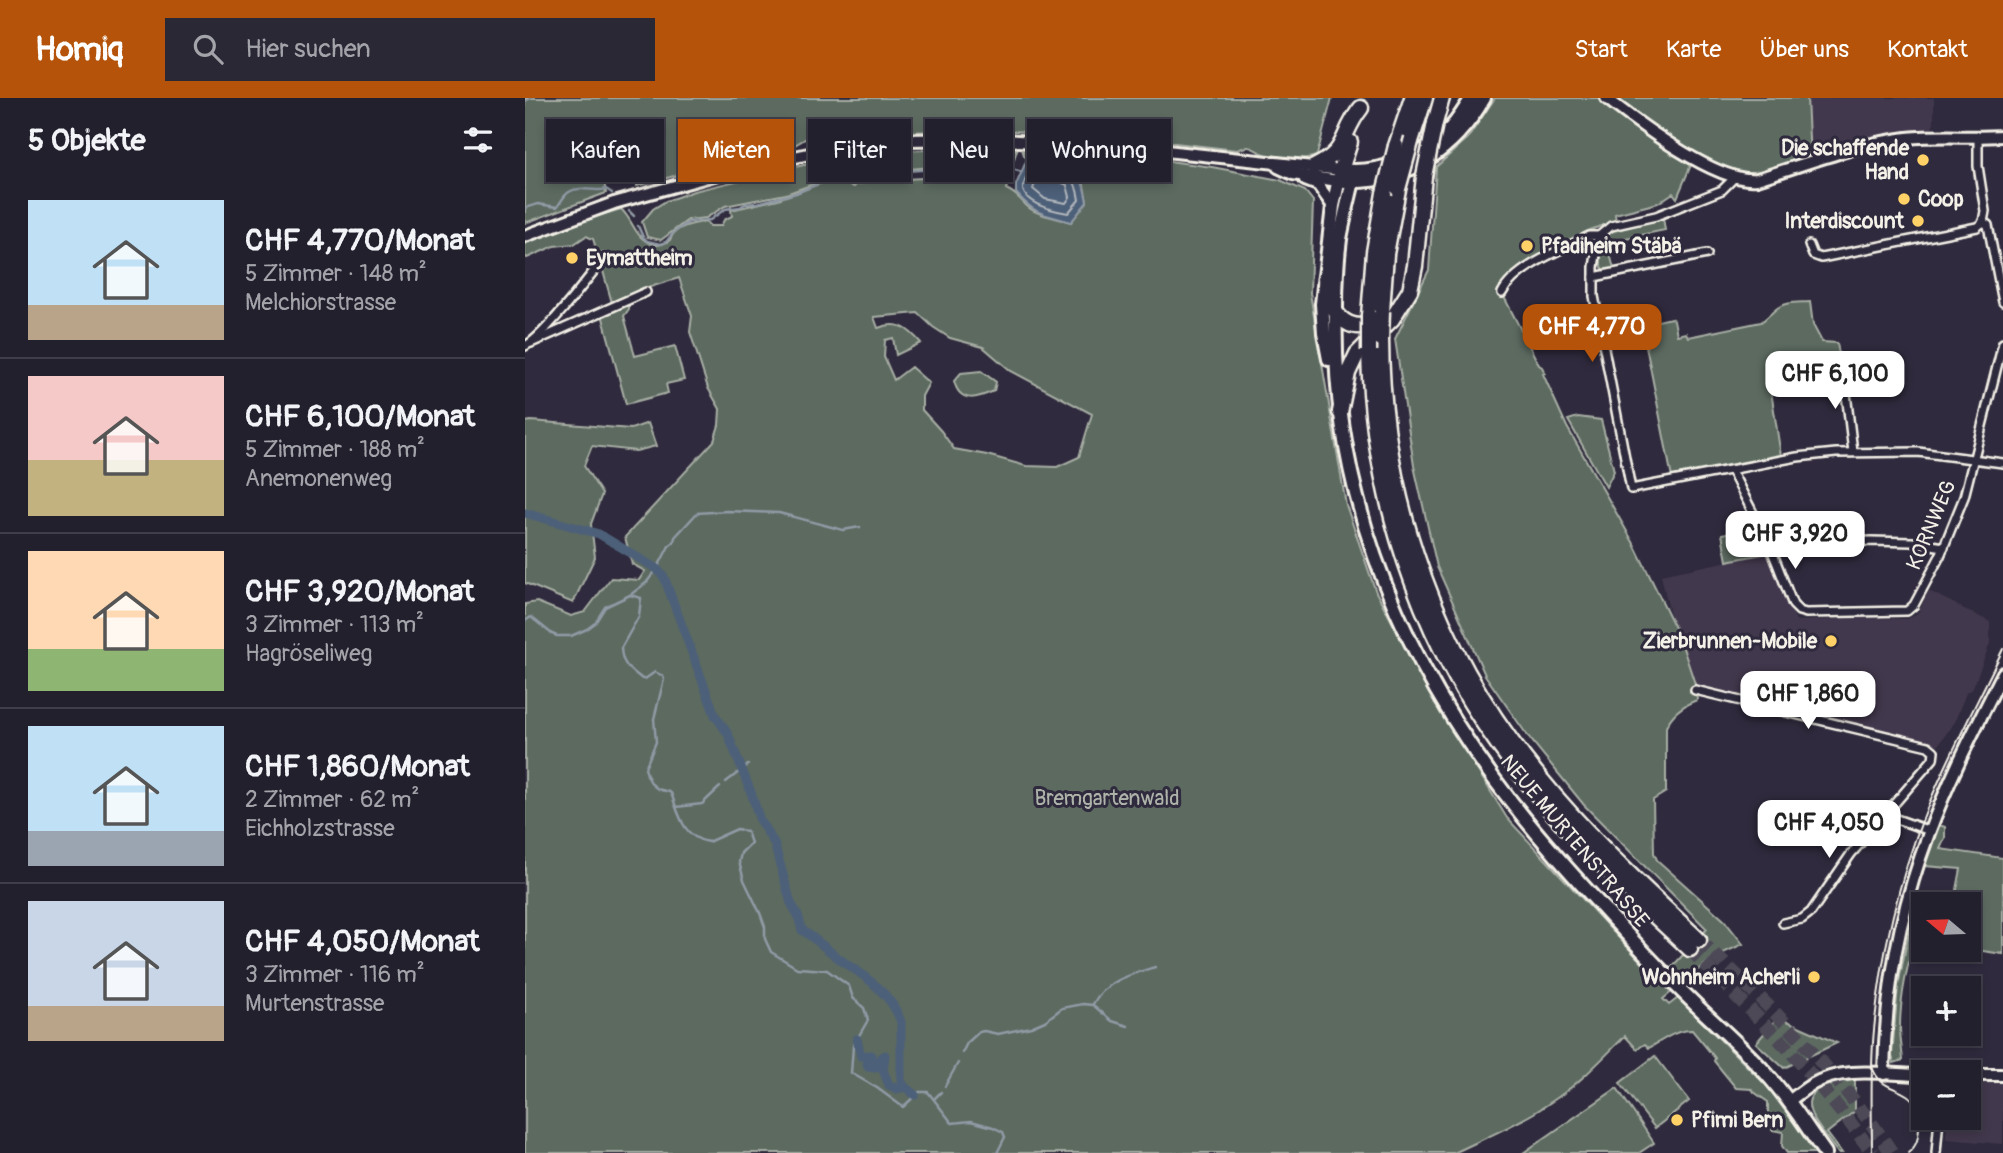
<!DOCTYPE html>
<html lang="de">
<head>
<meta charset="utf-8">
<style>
  :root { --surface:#23202e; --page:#2b2836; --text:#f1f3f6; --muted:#a3a3aa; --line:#403e4a; --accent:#b45309 }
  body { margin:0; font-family:Pangolin,sans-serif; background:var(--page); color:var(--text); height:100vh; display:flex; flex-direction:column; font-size:26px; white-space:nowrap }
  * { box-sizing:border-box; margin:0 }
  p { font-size:23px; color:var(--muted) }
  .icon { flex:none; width:38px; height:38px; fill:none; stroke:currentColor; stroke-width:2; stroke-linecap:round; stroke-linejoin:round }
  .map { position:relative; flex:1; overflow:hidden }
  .details { display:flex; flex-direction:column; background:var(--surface); width:525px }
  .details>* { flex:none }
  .top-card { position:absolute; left:21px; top:21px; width:665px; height:63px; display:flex; gap:14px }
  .needle { width:46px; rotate:289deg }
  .buttons { position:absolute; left:1386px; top:794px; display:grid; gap:14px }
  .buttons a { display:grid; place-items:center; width:70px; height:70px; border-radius:0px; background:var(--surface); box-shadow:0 4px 10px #0003,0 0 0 2px var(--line); font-size:35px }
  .price { position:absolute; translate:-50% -60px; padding:0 16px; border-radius:14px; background:#fff; color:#222; font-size:23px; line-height:46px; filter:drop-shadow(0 2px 4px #0008) }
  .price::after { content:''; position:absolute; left:50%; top:42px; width:21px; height:16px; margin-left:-10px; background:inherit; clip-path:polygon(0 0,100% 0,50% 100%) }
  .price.current { background:var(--accent); color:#fff }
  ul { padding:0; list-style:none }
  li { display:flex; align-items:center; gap:21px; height:175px; padding:0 28px }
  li+li { border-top:2px solid var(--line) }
  li span { display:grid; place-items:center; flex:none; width:196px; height:140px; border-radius:0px; color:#555 }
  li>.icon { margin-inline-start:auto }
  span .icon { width:84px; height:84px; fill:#fffc; stroke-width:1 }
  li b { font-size:30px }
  h2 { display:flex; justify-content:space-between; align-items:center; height:84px; padding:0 28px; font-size:30px }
  .tag { padding:0 24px; border-radius:0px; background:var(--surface); box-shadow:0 4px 10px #0003,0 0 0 2px var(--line); font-size:24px; line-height:63px }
  .tag.current { background:var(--accent); color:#fff }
  header { display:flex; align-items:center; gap:42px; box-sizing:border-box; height:98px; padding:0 35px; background:var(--accent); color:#fff }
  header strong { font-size:33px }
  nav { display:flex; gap:38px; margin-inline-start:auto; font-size:24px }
  .search { width:490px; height:63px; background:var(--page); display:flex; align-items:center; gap:18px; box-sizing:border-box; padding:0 24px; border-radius:0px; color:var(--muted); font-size:26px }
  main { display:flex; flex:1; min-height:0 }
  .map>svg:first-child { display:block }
  .built { fill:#43394d }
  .green { fill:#5b6a61; stroke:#a8aea4; stroke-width:2; fill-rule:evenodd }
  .water { fill:#4e6079; stroke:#909aa5; stroke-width:2 }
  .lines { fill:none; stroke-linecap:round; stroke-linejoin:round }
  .shore { stroke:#b2b7bc; stroke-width:2 }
  .stream { stroke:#909aa5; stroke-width:2.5 }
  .canal { stroke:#4e6079; stroke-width:9 }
  .highway-tunnel { stroke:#4d4857; stroke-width:14; stroke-dasharray:14 7; stroke-linecap:butt }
  .street-casing { stroke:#f4f1e8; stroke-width:12 }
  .secondary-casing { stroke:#f4f1e8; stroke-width:16 }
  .primary-casing { stroke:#f4f1e8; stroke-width:18 }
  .highway-casing { stroke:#f4f1e8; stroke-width:19 }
  .street { stroke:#2f2a3d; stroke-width:7 }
  .secondary { stroke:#2f2a3d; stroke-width:10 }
  .primary { stroke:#2f2a3d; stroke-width:12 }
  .highway { stroke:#2f2a3d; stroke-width:14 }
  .tram { stroke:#f4f1e8; stroke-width:2 }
  .highway-bridge-casing { stroke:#f4f1e8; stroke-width:19; stroke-linecap:butt }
  .highway-bridge { stroke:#2f2a3d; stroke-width:14 }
  .poi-dot { fill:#ffd166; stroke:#2f2a3d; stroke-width:2.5 }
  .labels { text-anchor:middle; stroke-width:6; stroke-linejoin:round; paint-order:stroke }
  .poi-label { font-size:21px; font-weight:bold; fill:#f4f1e8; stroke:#2f2a3d; text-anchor:end }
  .street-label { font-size:21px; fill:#f4f1e8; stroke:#2f2a3d }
  .park-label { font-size:21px; fill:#afb4ab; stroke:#2f2a3d }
</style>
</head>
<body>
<header>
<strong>Homiq</strong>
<div class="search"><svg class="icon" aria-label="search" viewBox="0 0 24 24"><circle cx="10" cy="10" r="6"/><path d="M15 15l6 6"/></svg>Hier suchen</div>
<nav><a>Start</a><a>Karte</a><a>Über uns</a><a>Kontakt</a></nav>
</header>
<main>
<section class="details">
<h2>5 Objekte<svg class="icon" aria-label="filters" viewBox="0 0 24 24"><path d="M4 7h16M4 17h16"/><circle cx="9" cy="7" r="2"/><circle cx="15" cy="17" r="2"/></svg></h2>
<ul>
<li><span style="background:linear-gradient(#bfe0f5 75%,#b9a48a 0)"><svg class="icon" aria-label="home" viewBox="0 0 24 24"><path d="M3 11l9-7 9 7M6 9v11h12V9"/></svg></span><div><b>CHF 4,770/Monat</b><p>5 Zimmer · 148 m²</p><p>Melchiorstrasse</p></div></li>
<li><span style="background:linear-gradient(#f6c9c9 60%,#c2b280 0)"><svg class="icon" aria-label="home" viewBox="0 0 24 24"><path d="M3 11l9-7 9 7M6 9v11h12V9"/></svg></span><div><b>CHF 6,100/Monat</b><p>5 Zimmer · 188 m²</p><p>Anemonenweg</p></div></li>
<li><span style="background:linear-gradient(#ffd9b3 70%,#8fb573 0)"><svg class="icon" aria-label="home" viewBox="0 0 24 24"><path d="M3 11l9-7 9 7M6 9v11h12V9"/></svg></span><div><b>CHF 3,920/Monat</b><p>3 Zimmer · 113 m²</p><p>Hagröseliweg</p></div></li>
<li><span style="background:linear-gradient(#bfe0f5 75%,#9aa5b1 0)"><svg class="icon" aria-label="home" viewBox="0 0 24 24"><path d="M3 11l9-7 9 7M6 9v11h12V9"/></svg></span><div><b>CHF 1,860/Monat</b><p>2 Zimmer · 62 m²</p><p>Eichholzstrasse</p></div></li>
<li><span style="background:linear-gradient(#c9d6e8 75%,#b9a48a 0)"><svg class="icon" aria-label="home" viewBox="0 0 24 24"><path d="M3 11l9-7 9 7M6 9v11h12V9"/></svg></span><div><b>CHF 4,050/Monat</b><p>3 Zimmer · 116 m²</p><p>Murtenstrasse</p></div></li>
</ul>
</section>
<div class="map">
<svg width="1478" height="1055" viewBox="0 0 1478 1055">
  <rect width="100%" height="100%" fill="#2f2a3d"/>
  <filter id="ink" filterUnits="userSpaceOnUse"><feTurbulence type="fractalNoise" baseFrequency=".0143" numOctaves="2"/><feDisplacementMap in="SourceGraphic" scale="14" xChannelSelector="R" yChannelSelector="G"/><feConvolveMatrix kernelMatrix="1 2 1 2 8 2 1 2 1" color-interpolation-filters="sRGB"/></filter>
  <g filter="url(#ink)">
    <g class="built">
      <path d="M1282,0H1409V25L1407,30L1399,35L1285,61Z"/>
      <path d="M1243,455L1271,523L1333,520L1382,521L1389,518L1394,513L1404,493L1465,524V545L1448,590L1441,595L1429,625L1413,647L1171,589L1154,538L1146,520L1136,477Z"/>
      <path d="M1444,985H1478V1046L1421,1041L1422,1020H1444Z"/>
    </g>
    <g class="green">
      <path d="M0,0H807L792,57C783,63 749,60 737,55C725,50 727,46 712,52L570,36L456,32L379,34L344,37L298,45L289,41H280L268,48L216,61L201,60L190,63L175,71L112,88L114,67L109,57L102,58L105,70L102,72L97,59L86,44L82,48L91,66L79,83L81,95L0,125Z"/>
      <path d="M970,0H1282L1285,61C1261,69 1233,81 1207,72C1195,68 1183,60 1171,55L1152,100L1148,95L1133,105L1090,116L1091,123L1065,132L1000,167L985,178L975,191L1014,267L1017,269L1020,275L1018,276L1042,329L1108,444L1154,538L1171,589L1172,602C1158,607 1147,615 1141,629V694L1128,702L1129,755L1132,762L1199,822L1218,846L1189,859L1138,901L1144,907L1153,900L1242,988L1291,1055H1262L1257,1048L1258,1034L1247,1032L1249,1023L1243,1017V1004L1229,994L1227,991L1211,990L1189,963L1190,960L1167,932C1150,932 1138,942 1124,950L1120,946L1112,951L1100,938C1077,961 1054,986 1026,1004C996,1025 962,1039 929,1055H0V506L12,504L46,518L60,514L86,480L114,482L120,473L107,466L100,439L189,343L194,327L195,311L183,290L165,234L167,218L154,180L122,190L87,205L76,166L64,159L70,147L68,141L61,138L49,146L29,148L2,160L0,158V145L53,124L96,111C105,119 108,131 116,139C123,146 133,150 142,144C148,141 145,139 149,135C157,127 170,125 181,124L185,128H196L199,122L207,118L206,112L253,101L297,85L323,83L324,87L329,89L332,86L340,85L341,80L338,77L372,76L379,81C400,80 421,79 442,77C460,76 467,69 487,72L481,91C493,96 494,101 503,109C514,118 532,120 546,124L562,104L558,82L564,79L561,71L553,74L522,60L512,62L502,61L499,57L497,51L622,60L687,69L755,82L780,93L788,103L785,195L821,407L851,494L911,605L982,720L1134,883L1182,831L1059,707L1002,637L960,577L912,469L889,368L870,241L904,172L911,69L943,40ZM393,215L408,229L425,240L458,249L486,273L567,316L554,359L532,369L501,368L462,357L429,351L416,333L397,312V298L404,285L386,269L369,282L359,259L360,242L368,240L371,257L396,245C383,230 373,222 353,230L349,219Z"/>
      <path d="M442,51L492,52L487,67L470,65L446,66L333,75L322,81H302L261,96L200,108L181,120L163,122L136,142L122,139L117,124L128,111L141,103L169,93L300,62L363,53Z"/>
      <path d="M1138,120L1140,132L1086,143L1087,151L1084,152L1089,171H1078L1076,168C1076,156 1075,142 1085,134Z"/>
      <path d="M104,204V211L99,218L110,258L150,248L159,282L141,286L143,295L101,306L77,216Z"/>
      <path d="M1285,204L1288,227L1297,244L1312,245L1316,268L1244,280L1256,358L1147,380L1120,243L1127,241L1124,225L1146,220L1149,222L1152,237L1161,235L1163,239L1236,224C1242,220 1245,216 1250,212C1260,203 1272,205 1285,204Z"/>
      <path d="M456,273L471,284L469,293C453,300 435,307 429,283L436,275Z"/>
      <path d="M1053,319L1076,322L1089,373L1081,389L1043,322Z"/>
      <path d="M6,323L106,331L123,325L131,348L111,353L67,348L59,368L77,396L66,426L70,459L48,505L0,485V324Z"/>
      <path d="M1230,429L1243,455L1202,463L1197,436Z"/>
      <path d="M1414,727L1420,729V740L1415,751L1478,760V856L1444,851V807H1429L1436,771L1400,768Z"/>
      <path d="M1389,809L1397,811C1388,849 1375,889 1375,929C1375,940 1377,951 1378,962L1369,965L1367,958L1373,888Z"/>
      <path d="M1253,919L1312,945L1259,970L1231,945Z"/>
      <path d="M1130,958L1164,1003L1130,1030L1095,985Z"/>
      <path d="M1330,982V1013L1302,1035L1317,1055H1313C1283,1015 1260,992 1330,982Z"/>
      <path d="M1092,990L1129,1045L1114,1055H998Z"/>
    </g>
    <path class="water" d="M521,60C553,72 556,71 562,104L546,124C519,116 510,117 491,95V87L502,61Z"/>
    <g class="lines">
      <g class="shore">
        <path d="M521,67C544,76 550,76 554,102L543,115C531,113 502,107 498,92C497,86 504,75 506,70Z"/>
        <path d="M521,77L542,87L545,99L541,105L520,101L508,91L512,79Z"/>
      </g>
      <g class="stream">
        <path d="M0,3L6,0"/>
        <path d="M0,110L13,106L32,109C36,104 39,97 44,94C55,87 70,95 81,91L87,95"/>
        <path d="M104,113L109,118"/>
        <path d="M113,128L118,139L122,143L135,146L141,144L149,134L164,124L185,122L200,111L215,109L220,106L233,105L271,95L300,83L322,82L332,76L473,67L497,74"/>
        <path d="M105,497L121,485L132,471L144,448L149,444L150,439L172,415L202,413L254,415L318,432L335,429"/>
        <path d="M0,523L6,519L27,536L32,538H46L62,531L70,525L80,509L105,497L116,500L114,518L96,550C97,568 104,570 117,581H120L130,574L138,578L139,581L129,621L131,644L120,670C122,679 127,690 136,692C139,693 143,693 146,695C154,716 158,740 183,744L212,731L222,734L226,745L216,755L214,764L219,782L235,815L240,829V841L246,854L272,870L302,872L324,888L328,900L339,910L343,922L328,948L326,975L352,990L378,1009L394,994H403L427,1025L446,1023L468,1029L478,1034L480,1039L472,1055"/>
        <path d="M201,684L223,667"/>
        <path d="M151,709L177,706L195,689"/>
        <path d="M568,906C580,883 607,876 630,869"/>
        <path d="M437,955L442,945L454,934L459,933L473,936L506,929L520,923L537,910L558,906L568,907L587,923L603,928"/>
        <path d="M420,988L433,965"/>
        <path d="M409,1001L416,994"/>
      </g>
      <g class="canal">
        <path d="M0,415L74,436L132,471L139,479L190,617L203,636L227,697L235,723L249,745L266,805L273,817L277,832C292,842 306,855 320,865C342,879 367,897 376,924V983L380,989L390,997"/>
        <path d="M332,941L336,958L346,957L342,966L343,969L350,970L352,963L360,957L358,972L364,987L372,991L380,989"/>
      </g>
      <g class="highway-tunnel">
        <path d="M1174,842C1244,907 1314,975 1367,1055"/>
        <path d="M1165,851L1264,951L1320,1018L1348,1055"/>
      </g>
      <defs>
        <g id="street">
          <path d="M1453,39V68L1460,113L1458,124L1463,127L1478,204"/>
          <path d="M1074,138L1069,169V198L1106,391L1272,359L1311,355L1393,354L1478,365"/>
          <path d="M1284,147L1288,157L1296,160L1447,130L1452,129L1458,124"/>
          <path d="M1069,179L1182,156"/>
          <path d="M977,195C990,169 1038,151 1064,138H1074L1086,128L1131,118L1197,92L1209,80"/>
          <path d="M6,245L121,194"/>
          <path d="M0,248C18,240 64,179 79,160"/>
          <path d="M1318,270L1328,354"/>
          <path d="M1206,372L1245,448L1268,507L1274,513L1281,515L1382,513L1389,507L1415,458L1439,399L1478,245"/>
          <path d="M1245,448L1346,443L1387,444L1419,449"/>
          <path d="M1170,592L1403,648L1409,653L1408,661L1326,756L1286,814L1277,821L1258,825"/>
          <path d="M1360,717L1405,733"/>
          <path d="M1411,1055L1414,1020"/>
        </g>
        <g id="secondary">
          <path d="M1081,0C1113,25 1192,86 1232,81C1281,66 1331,46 1382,40C1414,37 1446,40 1478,38"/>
          <path d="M753,69L768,76L813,83"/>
          <path d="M780,82L793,87L808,108"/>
          <path d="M0,138L89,105L200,74L293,54L379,42L455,41L595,48L816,72"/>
          <path d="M1359,976C1360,894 1375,812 1404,735C1424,680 1452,627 1478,575"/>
          <path d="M1444,977H1478"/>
          <path d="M1264,1003C1271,998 1278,992 1286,987C1321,967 1360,977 1398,977"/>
        </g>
        <g id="primary">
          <path d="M830,74C825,97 819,119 815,141C812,164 811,187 811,210C805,383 868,543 969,681C1009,735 1054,784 1100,834C1123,859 1147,884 1172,908C1197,932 1223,954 1246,981C1266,1004 1282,1030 1300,1055"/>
          <path d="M820,83C881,86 930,51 959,0"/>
          <path d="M804,261L799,235L797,206L808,108L816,72C852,77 894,61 921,35C932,25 939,12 947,0"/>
        </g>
        <g id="highway">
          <path d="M910,25L917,0"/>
          <path d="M887,40L900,0"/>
          <path d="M871,48L887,0"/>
          <path d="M789,69C824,53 815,36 836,10"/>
          <path d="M816,72L825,44"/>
          <path d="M800,180C803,211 819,240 855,223"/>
          <path d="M857,213L861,156L873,91"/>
          <path d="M844,218L849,154L859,95"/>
          <path d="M856,241C857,402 912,556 1015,680C1063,739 1119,790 1174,842"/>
          <path d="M844,253C847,412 903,565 1005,688C1053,747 1109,799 1165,851"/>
          <path d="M815,314L823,275L832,256L867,221L885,192L890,168L899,78"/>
        </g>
      </defs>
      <use href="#street" class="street-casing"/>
      <use href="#secondary" class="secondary-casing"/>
      <use href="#primary" class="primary-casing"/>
      <use href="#highway" class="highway-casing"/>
      <use href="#street" class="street"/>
      <use href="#secondary" class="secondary"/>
      <use href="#primary" class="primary"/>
      <use href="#highway" class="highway"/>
      <g class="tram">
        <path d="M1347,968C1356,1002 1398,981 1394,1030C1393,1041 1392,1048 1383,1055"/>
        <path d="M1347,1055C1347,1014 1345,973 1349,932C1356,859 1373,784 1400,715C1423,659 1452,605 1478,551"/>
      </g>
      <defs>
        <g id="highway-bridge">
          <path d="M899,78L910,25"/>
          <path d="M873,91L887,40"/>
          <path d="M859,95L871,48"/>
          <path d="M856,241L857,213"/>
          <path d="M844,253V218"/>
        </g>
      </defs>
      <use href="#highway-bridge" class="highway-bridge-casing"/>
      <use href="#highway-bridge" class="highway-bridge"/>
    </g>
  </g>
  <g class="poi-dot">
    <circle cx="1398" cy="62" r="7"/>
    <circle cx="1379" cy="101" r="7"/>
    <circle cx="1393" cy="123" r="7"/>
    <circle cx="1002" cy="148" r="7"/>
    <circle cx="47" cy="160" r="7"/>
    <circle cx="1306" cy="543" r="7"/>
    <circle cx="1289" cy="879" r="7"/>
    <circle cx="1152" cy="1022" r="7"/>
  </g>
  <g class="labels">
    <g class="poi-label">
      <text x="1384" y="57">Die schaffende<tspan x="1384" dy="24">Hand</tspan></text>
      <text x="1393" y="108" text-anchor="start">Coop</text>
      <text x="1379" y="130">Interdiscount</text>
      <text x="1016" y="155" text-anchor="start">Pfadiheim Stäbä</text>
      <text x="61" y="167" text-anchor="start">Eymattheim</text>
      <text x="1292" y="550">Zierbrunnen-Mobile</text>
      <text x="1275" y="886">Wohnheim Acherli</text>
      <text x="1166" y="1029" text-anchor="start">Pfimi Bern</text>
    </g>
    <g class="street-label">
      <text transform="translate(1406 427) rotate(-67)" y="7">KORNWEG</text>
      <text transform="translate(1050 743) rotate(50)" y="7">NEUE MURTENSTRASSE</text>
    </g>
    <g class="park-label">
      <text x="582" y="707">Bremgartenwald</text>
    </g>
  </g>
</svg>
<div class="buttons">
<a><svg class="needle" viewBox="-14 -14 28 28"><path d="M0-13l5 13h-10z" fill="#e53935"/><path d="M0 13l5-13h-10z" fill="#a3a3aa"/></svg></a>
<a>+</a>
<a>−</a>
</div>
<b class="price current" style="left:1067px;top:266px">CHF 4,770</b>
<b class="price" style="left:1310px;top:313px">CHF 6,100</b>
<b class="price" style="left:1270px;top:473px">CHF 3,920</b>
<b class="price" style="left:1283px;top:633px">CHF 1,860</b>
<b class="price" style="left:1304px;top:762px">CHF 4,050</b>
<div class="top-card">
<a class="tag">Kaufen</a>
<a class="tag current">Mieten</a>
<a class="tag">Filter</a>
<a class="tag">Neu</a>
<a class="tag">Wohnung</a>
</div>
</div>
</main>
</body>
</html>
